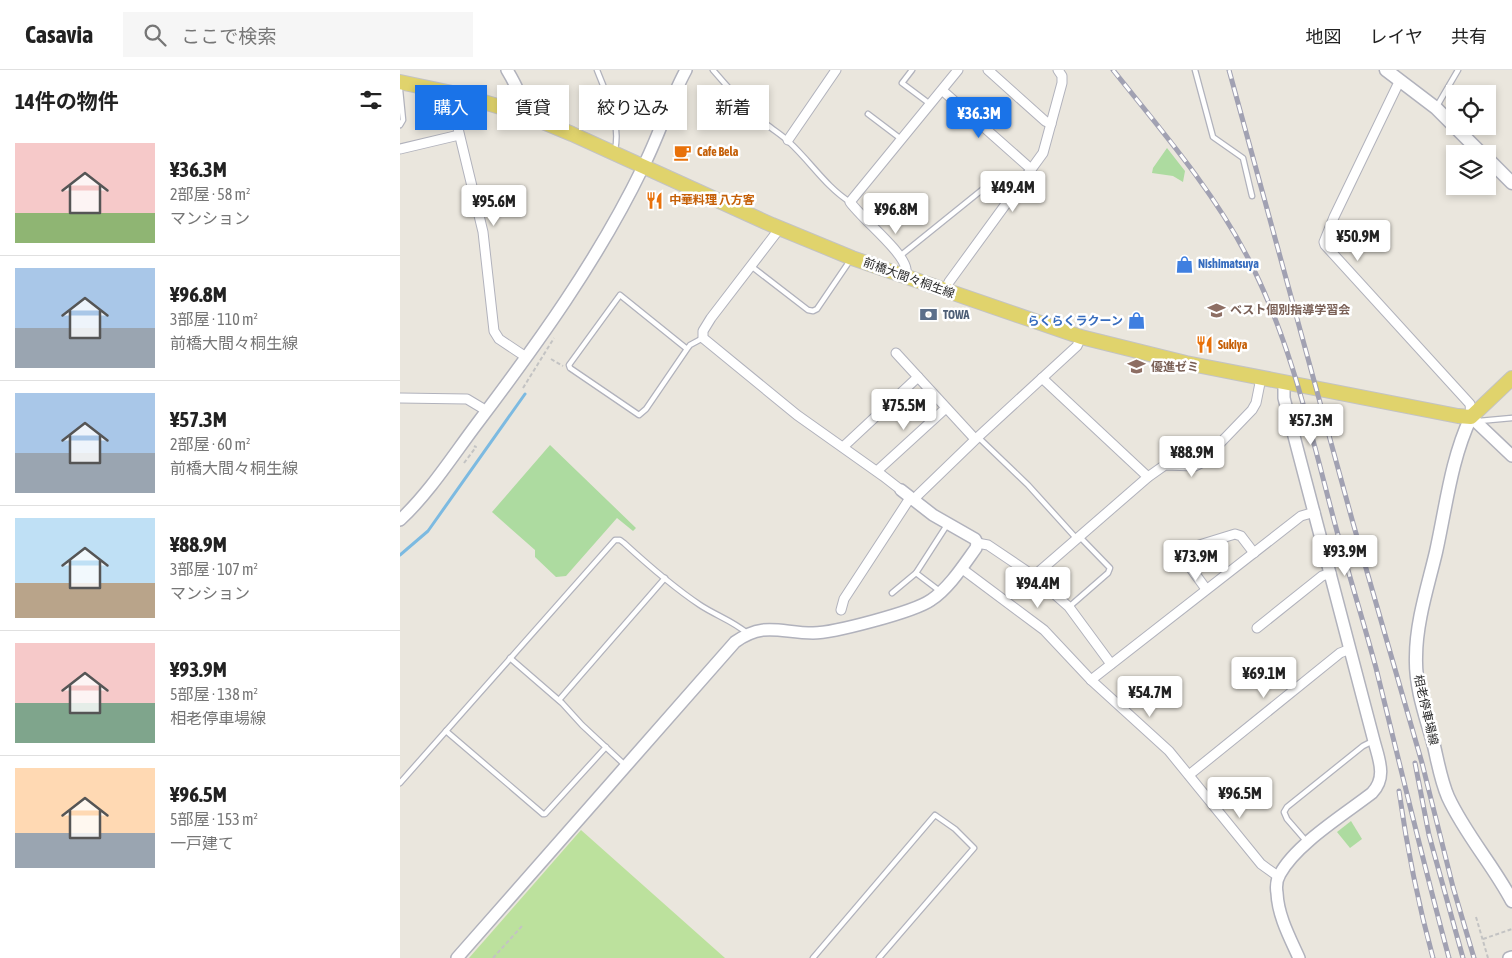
<!DOCTYPE html>
<html lang="ja">
<head>
<meta charset="utf-8">
<style>
  :root { --surface:#fff; --page:#f6f6f6; --text:#222; --muted:#767676; --line:#e0e0e0; --accent:#1a73e8 }
  body { margin:0; font-family:"Asap Condensed","Noto Sans JP",sans-serif; background:var(--page); color:var(--text); height:100vh; display:flex; flex-direction:column; font-size:19px; white-space:nowrap }
  * { box-sizing:border-box; margin:0 }
  p { font-size:16px; color:var(--muted) }
  .icon { flex:none; width:28px; height:28px; fill:none; stroke:currentColor; stroke-width:2; stroke-linecap:round; stroke-linejoin:round }
  .map { position:relative; flex:1; overflow:hidden }
  .panel { display:flex; flex-direction:column; background:var(--surface); width:400px }
  .panel>* { flex:none }
  .hud { position:absolute; left:15px; top:15px; width:475px; height:45px; display:flex; gap:10px }
  .fabs { position:absolute; left:1046px; top:15px; display:grid; gap:10px }
  .fabs a { display:grid; place-items:center; width:50px; height:50px; border-radius:0px; background:var(--surface); box-shadow:0 2px 8px #0003; font-size:25px }
  .price { position:absolute; translate:-50% -42px; padding:0 11px; border-radius:5px; background:#fff; color:#222; font-size:16px; line-height:32px; filter:drop-shadow(0 1px 2px #0008) }
  .price::after { content:''; position:absolute; left:50%; top:30px; width:15px; height:11px; margin-left:-8px; background:inherit; clip-path:polygon(0 0,100% 0,50% 100%) }
  .price.on { background:var(--accent); color:#fff }
  ul { padding:0; list-style:none }
  li { display:flex; align-items:center; gap:15px; height:125px; padding:0 15px }
  li+li { border-top:1px solid var(--line) }
  li span { display:grid; place-items:center; flex:none; width:140px; height:100px; border-radius:0px; color:#555 }
  li>.icon { margin-inline-start:auto }
  span .icon { width:60px; height:60px; fill:#fffc; stroke-width:1 }
  li b { font-size:21px }
  h2 { display:flex; justify-content:space-between; align-items:center; height:60px; padding:0 15px; font-size:21px }
  .pill { padding:0 18px; border-radius:0px; background:var(--surface); box-shadow:0 2px 8px #0003; font-size:18px; line-height:45px }
  .pill.on { background:var(--accent); color:#fff }
  header { display:flex; align-items:center; gap:30px; box-sizing:border-box; height:70px; padding:0 25px; background:var(--surface); border-bottom:1px solid var(--line) }
  header strong { font-size:24px }
  nav { display:flex; gap:28px; margin-inline-start:auto; font-size:18px }
  .search { width:350px; height:45px; background:var(--page); display:flex; align-items:center; gap:12px; box-sizing:border-box; padding:0 18px; border-radius:0px; color:var(--muted); font-size:19px }
  main { display:flex; flex:1; min-height:0 }
  .map>svg:first-child { display:block }
  .green { fill:#addba0 }
  .pitch { fill:#bce19d }
  .lines { fill:none; stroke-linecap:round; stroke-linejoin:round }
  .stream { stroke:#7cbae1; stroke-width:3 }
  .service-casing { stroke:#b1b2bc; stroke-width:7 }
  .minor-casing { stroke:#b1b2bc; stroke-width:11 }
  .tertiary-casing { stroke:#b1b2bc; stroke-width:14 }
  .secondary-casing { stroke:#b1b2bc; stroke-width:15 }
  .primary-casing { stroke:#c3c3c3; stroke-width:16 }
  .path { stroke:#c3c3c3; stroke-width:2; stroke-dasharray:4 2.5; stroke-linecap:butt }
  .service { stroke:#fff; stroke-width:4.5 }
  .minor { stroke:#fff; stroke-width:9 }
  .tertiary { stroke:#fff; stroke-width:11 }
  .secondary { stroke:#fff; stroke-width:12 }
  .primary { stroke:#e0d36c; stroke-width:14 }
  .rail-casing { stroke:#a1a1b2; stroke-width:5 }
  .rail { stroke:#fff; stroke-width:3; stroke-dasharray:9; stroke-linecap:butt }
  .labels { text-anchor:middle; stroke-width:5; stroke-linejoin:round; paint-order:stroke }
  .food-label { font-size:12px; font-weight:bold; fill:#c56008; stroke:#fff; text-anchor:start }
  .shop-label { font-size:12px; font-weight:bold; fill:#366cbe; stroke:#fff; text-anchor:start }
  .street-label { font-size:12px; fill:#2a2a2a; stroke:#fff }
  .education-label { font-size:12px; font-weight:bold; fill:#785e54; stroke:#fff; text-anchor:start }
  .service-label { font-size:12px; font-weight:bold; fill:#4e5e75; stroke:#fff; text-anchor:start }
</style>
</head>
<body>
<header>
<strong>Casavia</strong>
<div class="search"><svg class="icon" aria-label="search" viewBox="0 0 24 24"><circle cx="10" cy="10" r="6"/><path d="M15 15l6 6"/></svg>ここで検索</div>
<nav><a>地図</a><a>レイヤ</a><a>共有</a></nav>
</header>
<main>
<section class="panel">
<h2>14件の物件<svg class="icon" aria-label="filters" viewBox="0 0 24 24"><path d="M4 7h16M4 17h16"/><circle cx="9" cy="7" r="2"/><circle cx="15" cy="17" r="2"/></svg></h2>
<ul>
<li><span style="background:linear-gradient(#f6c9c9 70%,#8fb573 0)"><svg class="icon" aria-label="home" viewBox="0 0 24 24"><path d="M3 11l9-7 9 7M6 9v11h12V9"/></svg></span><div><b>¥36.3M</b><p>2部屋 · 58 m²</p><p>マンション</p></div></li>
<li><span style="background:linear-gradient(#a9c7e8 60%,#9aa5b1 0)"><svg class="icon" aria-label="home" viewBox="0 0 24 24"><path d="M3 11l9-7 9 7M6 9v11h12V9"/></svg></span><div><b>¥96.8M</b><p>3部屋 · 110 m²</p><p>前橋大間々桐生線</p></div></li>
<li><span style="background:linear-gradient(#a9c7e8 60%,#9aa5b1 0)"><svg class="icon" aria-label="home" viewBox="0 0 24 24"><path d="M3 11l9-7 9 7M6 9v11h12V9"/></svg></span><div><b>¥57.3M</b><p>2部屋 · 60 m²</p><p>前橋大間々桐生線</p></div></li>
<li><span style="background:linear-gradient(#bfe0f5 65%,#b9a48a 0)"><svg class="icon" aria-label="home" viewBox="0 0 24 24"><path d="M3 11l9-7 9 7M6 9v11h12V9"/></svg></span><div><b>¥88.9M</b><p>3部屋 · 107 m²</p><p>マンション</p></div></li>
<li><span style="background:linear-gradient(#f6c9c9 60%,#7fa58c 0)"><svg class="icon" aria-label="home" viewBox="0 0 24 24"><path d="M3 11l9-7 9 7M6 9v11h12V9"/></svg></span><div><b>¥93.9M</b><p>5部屋 · 138 m²</p><p>相老停車場線</p></div></li>
<li><span style="background:linear-gradient(#ffd9b3 65%,#9aa5b1 0)"><svg class="icon" aria-label="home" viewBox="0 0 24 24"><path d="M3 11l9-7 9 7M6 9v11h12V9"/></svg></span><div><b>¥96.5M</b><p>5部屋 · 153 m²</p><p>一戸建て</p></div></li>
</ul>
</section>
<div class="map">
<svg width="1112" height="888" viewBox="0 0 1112 888">
  <rect width="100%" height="100%" fill="#eae6dd"/>
  <g class="green">
    <path d="M767,78L785,101L783,112L773,106L752,103L753,98Z"/>
    <path d="M150,375L236,458L233,461L217,448L166,506L156,507L135,487V480L92,442Z"/>
    <path d="M951,751L962,769L950,778L937,762Z"/>
  </g>
  <path class="pitch" d="M181,760L325,888H69Z"/>
  <g class="lines">
    <path class="stream" d="M0,485L28,461L125,324"/>
    <defs>
      <g id="service">
        <path d="M197,0C207,26 221,52 215,80"/>
        <path d="M313,0C329,19 346,37 365,53C373,60 382,65 389,72C410,91 426,117 450,132"/>
        <path d="M512,0L502,13L530,34"/>
        <path d="M795,0L813,67L843,88L852,126"/>
        <path d="M0,20L3,50L0,55"/>
        <path d="M1037,36L1058,0"/>
        <path d="M468,44L501,69"/>
        <path d="M500,186L588,115L607,131"/>
        <path d="M351,196L408,240L413,241L417,239L451,189"/>
        <path d="M287,279L220,225L169,295L170,298L239,345L246,339L287,279L290,275L303,268"/>
        <path d="M1079,351L1112,348"/>
        <path d="M578,367L628,415L676,468"/>
        <path d="M516,503L541,522"/>
        <path d="M492,523L516,503L547,455"/>
        <path d="M669,537L708,503L710,498L679,466"/>
        <path d="M110,588L162,633L182,655L226,696"/>
        <path d="M159,630L265,508"/>
        <path d="M46,661L143,744H145L206,677"/>
        <path d="M0,713L215,470H220L224,473C248,495 273,517 300,535C315,545 333,551 347,563"/>
        <path d="M907,772L887,749L884,742L887,737L963,676L973,671"/>
        <path d="M413,888L535,745L555,759L574,778L479,888"/>
      </g>
      <g id="minor">
        <path d="M588,0L645,51L651,54"/>
        <path d="M1000,10L934,147L924,172L925,175L1070,334L1071,347"/>
        <path d="M543,21L631,99"/>
        <path d="M57,24L55,46L83,162L94,261L99,269L126,287"/>
        <path d="M388,70L436,0"/>
        <path d="M0,79L59,65"/>
        <path d="M380,158L311,248L303,261V268L397,345L483,406L501,420"/>
        <path d="M505,207C506,204 507,201 506,199C503,181 463,150 450,132L558,0"/>
        <path d="M545,221L549,212L643,83L662,13V6L658,0"/>
        <path d="M496,283L575,369"/>
        <path d="M642,308L748,407"/>
        <path d="M0,328L67,329L87,341"/>
        <path d="M443,377L518,307"/>
        <path d="M477,401L546,338"/>
        <path d="M514,431L518,425L578,367L677,276L681,267"/>
        <path d="M577,473L588,475L634,506L669,537L711,594"/>
        <path d="M561,498L644,560L691,610L769,681L861,794L879,807"/>
        <path d="M634,506L748,407L765,395L795,396L801,393L852,340L856,333L861,308"/>
        <path d="M806,519L785,490V485L796,476L835,464L841,466L854,483"/>
        <path d="M441,540L444,529L510,428"/>
        <path d="M857,558L922,506L931,503"/>
        <path d="M691,610L901,446L915,442"/>
        <path d="M789,705L940,583L950,579"/>
      </g>
      <g id="tertiary">
        <path d="M107,0C116,15 122,27 124,44"/>
        <path d="M884,312V328L974,671C979,690 987,707 972,723C945,744 896,774 880,804C877,809 876,817 877,823C878,846 890,868 899,888"/>
        <path d="M1071,347L1112,386"/>
        <path d="M0,450C29,423 52,387 76,355C138,273 198,190 243,97C259,66 269,31 286,0"/>
        <path d="M57,888L335,572C364,551 381,563 413,563C433,563 514,542 531,530C549,518 563,496 576,478L577,473L575,469L533,445L501,420"/>
        <path d="M1109,888L1112,887"/>
      </g>
      <g id="secondary">
        <path d="M986,0L1036,38L1082,84"/>
        <path d="M1088,89L1112,113"/>
        <path d="M1071,347C1051,389 1046,437 1036,482C1028,516 1016,552 1016,587C1015,618 1026,647 1034,676C1038,693 1041,711 1048,727C1065,764 1093,795 1112,831"/>
      </g>
      <path id="primary" d="M0,12L57,24L124,44L172,64L372,155L452,188L681,267L786,293L1058,346L1071,347L1112,308"/>
    </defs>
    <use href="#service" class="service-casing"/>
    <use href="#minor" class="minor-casing"/>
    <use href="#tertiary" class="tertiary-casing"/>
    <use href="#secondary" class="secondary-casing"/>
    <use href="#primary" class="primary-casing"/>
    <g class="path">
      <path d="M151,289L163,296"/>
      <path d="M123,318L154,268"/>
      <path d="M64,393L76,377L74,376"/>
      <path d="M1076,847L1088,888"/>
      <path d="M1083,869L1112,859"/>
      <path d="M93,888L122,856"/>
    </g>
    <use href="#service" class="service"/>
    <use href="#minor" class="minor"/>
    <use href="#tertiary" class="tertiary"/>
    <use href="#secondary" class="secondary"/>
    <use href="#primary" class="primary"/>
    <defs>
      <g id="rail">
        <path d="M713,0C761,60 813,120 848,188C891,271 911,364 935,454C948,502 963,550 976,598C1000,695 1023,792 1049,888"/>
        <path d="M829,0L953,453L1022,693L1053,817L1074,888"/>
        <path d="M1015,693L1029,765L1063,888"/>
        <path d="M999,721C1007,778 1018,833 1033,888"/>
      </g>
    </defs>
    <use href="#rail" class="rail-casing"/>
    <use href="#rail" class="rail"/>
  </g>
  <defs>
    <symbol id="cafe-bare" viewBox="-9 -9 18 18"><path d="M-5.5-4.5H6V0H3Q3 3.5 0 3.5H-2.5Q-5.5 3.5-5.5 0ZM3-3.2v2h1.7v-2ZM-6 4.5H4V6H-6Z" fill="#e8710a" stroke="#fff" stroke-width="2.5" paint-order="stroke"/></symbol>
    <symbol id="restaurant-bare" viewBox="-9 -9 18 18"><path d="M-5-6h1v4h1v-4h1v4h1v-4h1v5L-1.5 .5V6h-2V.5L-5-1ZM5-6V6H3V1.5H1.5Q1.5-4 5-6Z" fill="#e8710a" stroke="#fff" stroke-width="2.5" paint-order="stroke"/></symbol>
    <symbol id="shop-bare" viewBox="-9 -9 18 18"><path d="M-5-2.5h2.3a2.7 3.5 0 0 1 5.4 0H5L5.5 6h-11ZM-1.5-2.5h3a1.5 2.3 0 0 0-3 0Z" fill="#3f7fe0" stroke="#fff" stroke-width="2.5" paint-order="stroke"/></symbol>
    <symbol id="school-bare" viewBox="-9 -9 18 18"><path d="M0-5L7-2L0 1L-7-2ZM-4 1L0 2.5L4 1V4Q0 6-4 4Z" fill="#8d6e63" stroke="#fff" stroke-width="2.5" paint-order="stroke"/></symbol>
    <symbol id="bank-bare" viewBox="-9 -9 18 18"><path d="M-6-4H6V4H-6ZM0-2.3a2.3 2.3 0 1 0 0 4.6a2.3 2.3 0 1 0 0-4.6Z" fill="#5c6f8a" stroke="#fff" stroke-width="2.5" paint-order="stroke"/></symbol>
  </defs>
  <g fill-rule="evenodd">
    <use href="#cafe-bare" x="270" y="70" width="25" height="25"/>
    <use href="#restaurant-bare" x="242" y="118" width="25" height="25"/>
    <use href="#shop-bare" x="772" y="182" width="25" height="25"/>
    <use href="#school-bare" x="804" y="228" width="25" height="25"/>
    <use href="#bank-bare" x="516" y="232" width="25" height="25"/>
    <use href="#shop-bare" x="724" y="238" width="25" height="25"/>
    <use href="#restaurant-bare" x="792" y="262" width="25" height="25"/>
    <use href="#school-bare" x="724" y="284" width="25" height="25"/>
  </g>
  <g class="labels">
    <g class="food-label">
      <text x="297" y="86">Cafe Bela</text>
      <text x="269" y="134">中華料理 八方客</text>
      <text x="818" y="279">Sukiya</text>
    </g>
    <g class="shop-label">
      <text x="798" y="198">Nishimatsuya</text>
      <text x="723" y="255" text-anchor="end">らくらくラクーン</text>
    </g>
    <g class="street-label">
      <text transform="translate(509 208) rotate(20)" y="4">前橋大間々桐生線</text>
      <text transform="translate(1026 640) rotate(77)" y="4">相老停車場線</text>
    </g>
    <g class="education-label">
      <text x="830" y="244">ベスト個別指導学習会</text>
      <text x="751" y="301">優進ゼミ</text>
    </g>
    <g class="service-label">
      <text x="543" y="249">TOWA</text>
    </g>
  </g>
</svg>
<div class="fabs">
<a><svg class="icon" aria-label="locate" viewBox="0 0 24 24"><circle cx="12" cy="12" r="6"/><path d="M12 2v4M12 18v4M2 12h4M18 12h4"/></svg></a>
<a><svg class="icon" aria-label="layers" viewBox="0 0 24 24"><path d="M12 4l9 5-9 5-9-5zM3 14l9 5 9-5"/></svg></a>
</div>
<b class="price on" style="left:579px;top:69px">¥36.3M</b>
<b class="price" style="left:613px;top:143px">¥49.4M</b>
<b class="price" style="left:94px;top:157px">¥95.6M</b>
<b class="price" style="left:496px;top:165px">¥96.8M</b>
<b class="price" style="left:958px;top:192px">¥50.9M</b>
<b class="price" style="left:504px;top:361px">¥75.5M</b>
<b class="price" style="left:911px;top:376px">¥57.3M</b>
<b class="price" style="left:792px;top:408px">¥88.9M</b>
<b class="price" style="left:945px;top:507px">¥93.9M</b>
<b class="price" style="left:796px;top:512px">¥73.9M</b>
<b class="price" style="left:638px;top:539px">¥94.4M</b>
<b class="price" style="left:864px;top:629px">¥69.1M</b>
<b class="price" style="left:750px;top:648px">¥54.7M</b>
<b class="price" style="left:840px;top:749px">¥96.5M</b>
<div class="hud">
<a class="pill on">購入</a>
<a class="pill">賃貸</a>
<a class="pill">絞り込み</a>
<a class="pill">新着</a>
</div>
</div>
</main>
</body>
</html>
